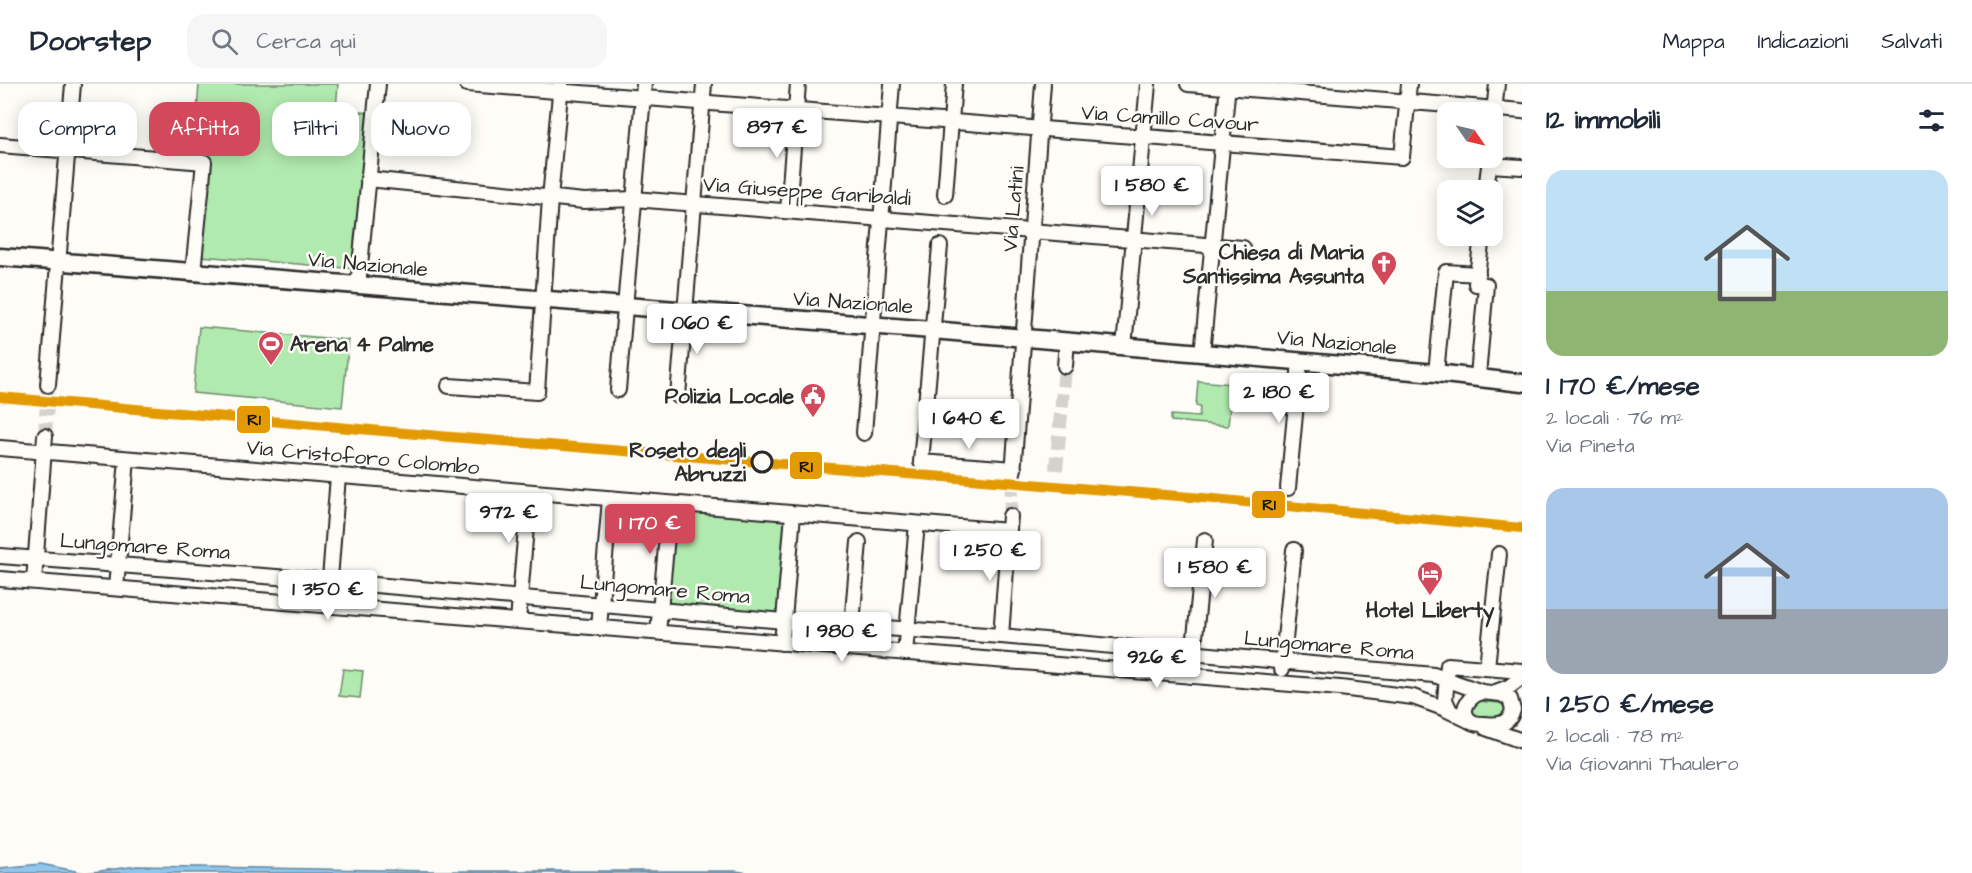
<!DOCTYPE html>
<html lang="it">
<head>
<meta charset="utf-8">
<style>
  :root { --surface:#fff; --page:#f6f6f7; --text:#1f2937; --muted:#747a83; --line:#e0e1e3; --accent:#d1495b }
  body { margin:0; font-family:"Architects Daughter",sans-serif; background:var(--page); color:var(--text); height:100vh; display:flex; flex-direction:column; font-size:22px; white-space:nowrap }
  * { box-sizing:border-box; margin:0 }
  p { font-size:20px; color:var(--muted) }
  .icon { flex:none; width:33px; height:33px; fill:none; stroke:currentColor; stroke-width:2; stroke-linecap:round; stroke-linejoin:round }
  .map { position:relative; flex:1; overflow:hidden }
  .sheet { display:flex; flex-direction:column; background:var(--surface); width:450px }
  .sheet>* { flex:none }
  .hud { position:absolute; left:18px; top:18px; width:570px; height:54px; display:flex; gap:12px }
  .needle { width:39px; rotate:124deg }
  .fabs { position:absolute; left:1437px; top:18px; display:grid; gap:12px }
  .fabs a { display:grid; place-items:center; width:66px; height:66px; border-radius:12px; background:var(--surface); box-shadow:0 3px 15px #0003; font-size:30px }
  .price { position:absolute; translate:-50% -51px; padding:0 14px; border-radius:6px; background:#fff; color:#222; font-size:20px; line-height:39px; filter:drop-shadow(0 2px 3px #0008) }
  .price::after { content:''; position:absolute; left:50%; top:36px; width:18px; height:14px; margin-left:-9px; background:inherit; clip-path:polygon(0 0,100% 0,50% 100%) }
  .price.on { background:var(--accent); color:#fff }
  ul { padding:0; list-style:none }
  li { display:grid; align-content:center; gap:12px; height:318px; padding:0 24px }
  li span { display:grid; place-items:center; height:186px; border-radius:18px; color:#555 }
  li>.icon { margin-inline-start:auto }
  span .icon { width:108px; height:108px; fill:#fffc; stroke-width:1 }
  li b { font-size:26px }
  h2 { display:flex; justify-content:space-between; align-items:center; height:72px; padding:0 24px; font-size:26px }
  .pill { padding:0 21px; border-radius:18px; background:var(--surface); box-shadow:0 3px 15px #0003; font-size:21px; line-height:54px }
  .pill.on { background:var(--accent); color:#fff }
  header { display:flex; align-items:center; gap:36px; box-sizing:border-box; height:84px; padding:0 30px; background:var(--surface); border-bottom:2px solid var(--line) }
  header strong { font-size:28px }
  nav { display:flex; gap:33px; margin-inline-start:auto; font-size:21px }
  .search { width:420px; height:54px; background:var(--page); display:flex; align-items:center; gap:15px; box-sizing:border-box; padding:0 21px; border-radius:18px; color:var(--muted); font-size:22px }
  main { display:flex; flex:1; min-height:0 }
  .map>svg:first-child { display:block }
  .green { fill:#b1eaae; stroke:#6e8a6c; stroke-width:1.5 }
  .water { fill:#8fc6ed; stroke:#67889f; stroke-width:1.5 }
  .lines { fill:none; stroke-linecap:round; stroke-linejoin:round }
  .minor-tunnel { stroke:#d3d2ce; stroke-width:14; stroke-dasharray:14 7; stroke-linecap:butt }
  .minor-casing { stroke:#2b2b2b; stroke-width:18 }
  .major-casing { stroke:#2b2b2b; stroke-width:21 }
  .minor { stroke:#fdfcf7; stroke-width:14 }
  .major { stroke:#fdfcf7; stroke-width:16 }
  .rail-1-casing { stroke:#fdfcf7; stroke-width:15 }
  .rail-1 { stroke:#e39a04; stroke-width:10 }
  .stop-dot { fill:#fdfcf7; stroke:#2b2b2b; stroke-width:3 }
  .labels { text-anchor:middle; stroke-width:5; stroke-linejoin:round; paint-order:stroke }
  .street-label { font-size:21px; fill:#2b2b2b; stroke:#fdfcf7 }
  .poi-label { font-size:21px; font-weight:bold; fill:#2b2b2b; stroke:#fdfcf7; text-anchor:end }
  .stop-label { font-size:21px; font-weight:bold; fill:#2b2b2b; stroke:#fdfcf7; text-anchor:end }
  .line-badge { stroke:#fdfcf7; stroke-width:2 }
  .pale-badge-label { font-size:16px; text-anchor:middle; font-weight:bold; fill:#111 }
</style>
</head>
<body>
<header>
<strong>Doorstep</strong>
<div class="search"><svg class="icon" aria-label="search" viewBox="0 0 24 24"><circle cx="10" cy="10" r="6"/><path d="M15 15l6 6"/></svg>Cerca qui</div>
<nav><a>Mappa</a><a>Indicazioni</a><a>Salvati</a></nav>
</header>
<main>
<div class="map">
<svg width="1522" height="789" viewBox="0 0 1522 789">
  <rect width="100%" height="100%" fill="#fdfcf7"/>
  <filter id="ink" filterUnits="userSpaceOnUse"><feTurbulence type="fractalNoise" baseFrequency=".0167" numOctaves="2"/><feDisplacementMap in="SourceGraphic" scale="12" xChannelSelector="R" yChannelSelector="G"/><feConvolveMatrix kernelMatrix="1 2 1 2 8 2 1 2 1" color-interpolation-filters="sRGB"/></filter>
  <g filter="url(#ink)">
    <g class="green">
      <path d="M199,0H338L336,26L370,29L357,185L201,172L209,70L194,69Z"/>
      <path d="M199,243L349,256L342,323L193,309Z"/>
      <path d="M1198,297L1232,300L1228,342L1171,337V331L1199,333L1200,323L1196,322Z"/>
      <path d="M674,424L789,433L781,532L665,522Z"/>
      <path d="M343,585L363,587L360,614L339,612Z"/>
      <path d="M1478,617L1500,619L1506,623V629L1499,634L1477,633L1472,629L1471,621Z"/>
    </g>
    <path class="water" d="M41,780L85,789L137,782L436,787H736L749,789H0V784Z"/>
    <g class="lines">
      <g class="minor-tunnel">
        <path d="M45,352L48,301"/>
        <path d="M1056,386L1065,284"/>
        <path d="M1010,432L1013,389"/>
      </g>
      <defs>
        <g id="minor">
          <path d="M467,0L1402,73L1409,0"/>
          <path d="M1188,0L1522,27"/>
          <path d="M1492,46L1497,0"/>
          <path d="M0,61L204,78L193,188"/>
          <path d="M1489,81L1522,83"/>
          <path d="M368,95L584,117L634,115L1243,164"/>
          <path d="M1486,106L1490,74"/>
          <path d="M945,111L954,0"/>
          <path d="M788,127L798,0"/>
          <path d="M940,162L921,378L1014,385"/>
          <path d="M358,202L378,0"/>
          <path d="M1124,263L1148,0"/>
          <path d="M1202,270L1228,0"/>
          <path d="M1065,282L1067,257"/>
          <path d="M1436,289L1446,188L1478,190"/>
          <path d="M1478,292L1486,201L1476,200L1482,152"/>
          <path d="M48,301L73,0"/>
          <path d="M449,302L537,308L550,114L561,0"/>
          <path d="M618,306L644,0"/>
          <path d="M678,312L704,0"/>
          <path d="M864,349L892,0"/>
          <path d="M0,364L1009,447"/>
          <path d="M1013,389L1043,0"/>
          <path d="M1288,404L1300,278"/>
          <path d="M0,472L330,497L784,537L1001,552L1434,591L1482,608"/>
          <path d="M0,495L1340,604L1413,613L1443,624L1472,638"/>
          <path d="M34,497L45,352"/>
          <path d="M116,504L127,375"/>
          <path d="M328,521L338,392"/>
          <path d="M518,537L529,408"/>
          <path d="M599,544L610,415"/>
          <path d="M658,548L670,420"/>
          <path d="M1001,552L1010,432"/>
          <path d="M782,559L793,430"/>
          <path d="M850,564L859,458"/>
          <path d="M905,569L917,440"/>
          <path d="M1487,583L1499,470"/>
          <path d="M1282,585L1294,466"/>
          <path d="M1191,592L1205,456"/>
          <path d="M1482,608L1501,610L1510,615L1513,626C1509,642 1496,641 1483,640C1478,640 1473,640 1469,636C1458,625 1471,611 1482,608Z"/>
          <path d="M1493,609L1509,603L1522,593"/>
          <path d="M1450,627L1445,616L1448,581L1522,587"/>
          <path d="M1486,644L1522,657"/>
        </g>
        <path id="major" d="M0,173L932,246L1436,289L1522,299"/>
      </defs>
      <use href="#minor" class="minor-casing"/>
      <use href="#major" class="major-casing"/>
      <use href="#minor" class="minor"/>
      <use href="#major" class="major"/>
      <defs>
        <path id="rail-1" d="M0,313L439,352L1203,414L1522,444"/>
      </defs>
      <use href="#rail-1" class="rail-1-casing"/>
      <use href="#rail-1" class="rail-1"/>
    </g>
  </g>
  <defs>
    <symbol id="church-pin" viewBox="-11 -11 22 30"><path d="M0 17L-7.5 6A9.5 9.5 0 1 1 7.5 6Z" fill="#d1495b" stroke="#fdfcf7"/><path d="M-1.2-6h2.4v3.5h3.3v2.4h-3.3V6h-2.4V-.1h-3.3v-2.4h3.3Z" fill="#fff"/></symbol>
    <symbol id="stadium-pin" viewBox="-11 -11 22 30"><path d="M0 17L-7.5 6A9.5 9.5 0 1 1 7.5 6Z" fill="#d1495b" stroke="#fdfcf7"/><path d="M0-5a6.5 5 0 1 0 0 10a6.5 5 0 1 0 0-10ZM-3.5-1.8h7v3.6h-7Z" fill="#fff"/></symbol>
    <symbol id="civic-pin" viewBox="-11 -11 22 30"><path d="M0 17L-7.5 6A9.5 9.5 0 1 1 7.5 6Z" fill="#d1495b" stroke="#fdfcf7"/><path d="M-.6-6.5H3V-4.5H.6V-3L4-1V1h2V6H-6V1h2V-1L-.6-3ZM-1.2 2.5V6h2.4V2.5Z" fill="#fff"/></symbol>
    <symbol id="hotel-pin" viewBox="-11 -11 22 30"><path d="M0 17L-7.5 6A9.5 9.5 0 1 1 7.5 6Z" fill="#d1495b" stroke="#fdfcf7"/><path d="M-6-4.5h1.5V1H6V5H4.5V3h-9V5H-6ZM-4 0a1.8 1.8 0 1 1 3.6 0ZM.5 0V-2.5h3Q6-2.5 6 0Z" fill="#fff"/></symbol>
  </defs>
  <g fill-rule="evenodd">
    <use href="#church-pin" x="1369" y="165" width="30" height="40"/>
    <use href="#stadium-pin" x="256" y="245" width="30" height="40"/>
    <use href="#civic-pin" x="798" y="297" width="30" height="40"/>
    <use href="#hotel-pin" x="1415" y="475" width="30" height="40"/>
  </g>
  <circle class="stop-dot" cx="762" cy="378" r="10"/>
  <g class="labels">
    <g class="street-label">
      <text transform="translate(1170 34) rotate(4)" y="7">Via Camillo Cavour</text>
      <text transform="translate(807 107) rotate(4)" y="7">Via Giuseppe Garibaldi</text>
      <text transform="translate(1013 125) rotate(-85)" y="7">Via Latini</text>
      <text transform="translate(368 180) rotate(5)" y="7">Via Nazionale</text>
      <text transform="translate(853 218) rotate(4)" y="7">Via Nazionale</text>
      <text transform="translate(1337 258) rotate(5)" y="7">Via Nazionale</text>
      <text transform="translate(363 373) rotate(5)" y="7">Via Cristoforo Colombo</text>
      <text transform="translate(145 462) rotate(4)" y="7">Lungomare Roma</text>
      <text transform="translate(665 505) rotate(5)" y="7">Lungomare Roma</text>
      <text transform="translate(1329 561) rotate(5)" y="7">Lungomare Roma</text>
    </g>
    <g class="poi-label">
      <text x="1364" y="175">Chiesa di Maria<tspan x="1364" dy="24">Santissima Assunta</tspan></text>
      <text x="290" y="267" text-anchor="start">Arena 4 Palme</text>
      <text x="794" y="319">Polizia Locale</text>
      <text x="1430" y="533" text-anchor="middle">Hotel Liberty</text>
    </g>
    <g class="stop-label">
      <text x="746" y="373">Roseto degli<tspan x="746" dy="24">Abruzzi</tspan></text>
    </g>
  </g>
  <g class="line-badge">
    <rect x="236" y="321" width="35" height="29" rx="6" fill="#e39a04"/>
    <rect x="789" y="367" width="34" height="29" rx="6" fill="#e39a04"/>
    <rect x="1251" y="406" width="35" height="29" rx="6" fill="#e39a04"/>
  </g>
  <g class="pale-badge-label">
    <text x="254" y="341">R1</text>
    <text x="806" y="388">R1</text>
    <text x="1269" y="426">R1</text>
  </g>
</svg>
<div class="fabs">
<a><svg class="needle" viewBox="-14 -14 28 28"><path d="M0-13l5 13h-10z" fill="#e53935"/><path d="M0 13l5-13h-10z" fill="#747a83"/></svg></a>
<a><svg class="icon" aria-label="layers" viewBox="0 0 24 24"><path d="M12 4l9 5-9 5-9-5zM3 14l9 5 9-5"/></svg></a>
</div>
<b class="price" style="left:777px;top:75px">897 €</b>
<b class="price" style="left:1152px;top:133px">1 580 €</b>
<b class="price" style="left:697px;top:271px">1 060 €</b>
<b class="price" style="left:1279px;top:340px">2 180 €</b>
<b class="price" style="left:969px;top:366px">1 640 €</b>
<b class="price" style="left:509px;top:460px">972 €</b>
<b class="price on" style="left:650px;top:471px">1 170 €</b>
<b class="price" style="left:990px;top:498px">1 250 €</b>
<b class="price" style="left:1215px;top:515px">1 580 €</b>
<b class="price" style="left:328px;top:537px">1 350 €</b>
<b class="price" style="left:842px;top:579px">1 980 €</b>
<b class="price" style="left:1157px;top:605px">926 €</b>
<div class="hud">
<a class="pill">Compra</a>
<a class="pill on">Affitta</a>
<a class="pill">Filtri</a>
<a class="pill">Nuovo</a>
</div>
</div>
<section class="sheet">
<h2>12 immobili<svg class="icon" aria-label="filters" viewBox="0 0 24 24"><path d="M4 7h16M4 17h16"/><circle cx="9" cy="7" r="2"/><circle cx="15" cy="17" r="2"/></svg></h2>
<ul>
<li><span style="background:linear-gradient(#bfe0f5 65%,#8fb573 0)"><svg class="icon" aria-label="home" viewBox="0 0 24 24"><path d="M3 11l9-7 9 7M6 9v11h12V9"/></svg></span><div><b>1 170 €/mese</b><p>2 locali · 76 m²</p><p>Via Pineta</p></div></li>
<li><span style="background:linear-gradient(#a9c7e8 65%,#9aa5b1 0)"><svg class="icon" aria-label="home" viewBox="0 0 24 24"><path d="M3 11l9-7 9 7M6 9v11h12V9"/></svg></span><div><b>1 250 €/mese</b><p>2 locali · 78 m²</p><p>Via Giovanni Thaulero</p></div></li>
</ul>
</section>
</main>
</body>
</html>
